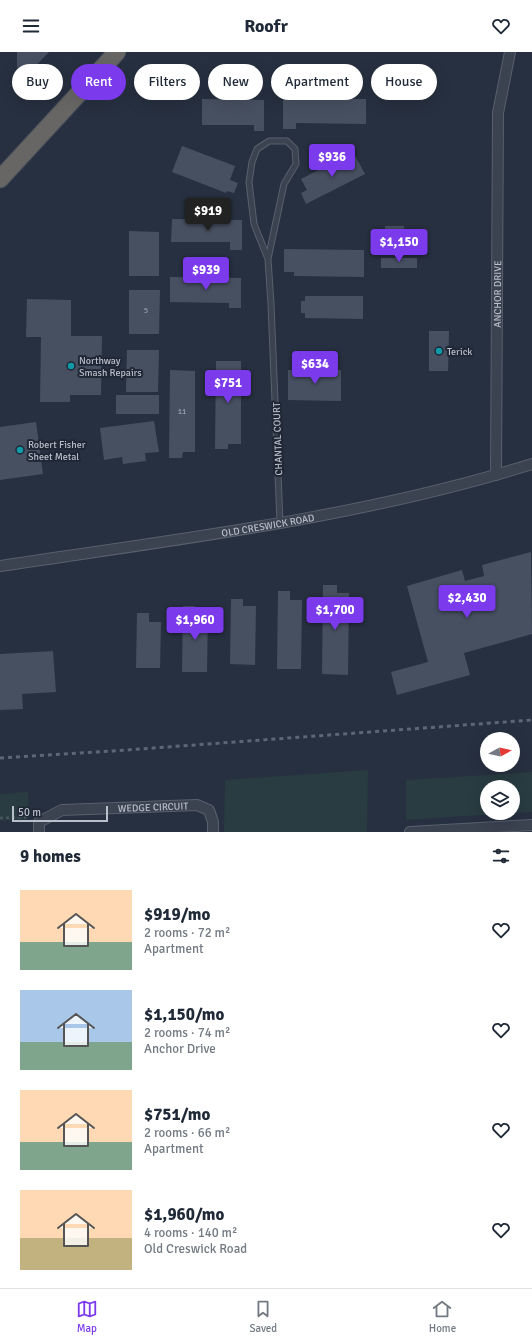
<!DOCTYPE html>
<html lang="en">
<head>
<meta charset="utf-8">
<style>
  :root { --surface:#fff; --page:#f6f6f7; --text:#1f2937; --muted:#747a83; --line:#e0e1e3; --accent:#7c3aed }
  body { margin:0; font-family:Signika,sans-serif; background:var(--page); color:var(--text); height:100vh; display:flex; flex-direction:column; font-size:15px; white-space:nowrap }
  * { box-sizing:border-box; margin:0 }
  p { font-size:13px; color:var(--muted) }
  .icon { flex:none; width:22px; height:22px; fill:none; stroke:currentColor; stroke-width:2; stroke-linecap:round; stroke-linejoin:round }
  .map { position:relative; height:780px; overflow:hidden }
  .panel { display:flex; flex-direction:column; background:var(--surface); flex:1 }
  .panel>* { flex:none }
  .top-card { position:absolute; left:12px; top:12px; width:508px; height:36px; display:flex; gap:8px }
  .needle { width:26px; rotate:82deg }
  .tools { position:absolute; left:480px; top:680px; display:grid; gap:8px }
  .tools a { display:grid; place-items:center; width:40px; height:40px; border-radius:50%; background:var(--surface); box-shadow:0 4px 16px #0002; font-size:20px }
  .scale { position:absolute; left:12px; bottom:10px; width:96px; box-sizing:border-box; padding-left:4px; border:2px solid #b8beca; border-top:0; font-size:11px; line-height:14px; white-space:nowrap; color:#b8beca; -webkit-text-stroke:3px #202735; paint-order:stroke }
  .price { position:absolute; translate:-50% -34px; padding:0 9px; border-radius:4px; background:var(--accent); color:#fff; font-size:13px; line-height:26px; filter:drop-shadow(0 1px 2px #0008) }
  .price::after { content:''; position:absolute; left:50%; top:24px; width:12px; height:9px; margin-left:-6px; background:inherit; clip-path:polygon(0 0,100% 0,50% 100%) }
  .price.on { background:#222; color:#fff }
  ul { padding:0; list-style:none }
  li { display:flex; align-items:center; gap:12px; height:100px; padding:0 20px }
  li span { display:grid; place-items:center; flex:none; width:112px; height:80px; border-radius:0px; color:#555 }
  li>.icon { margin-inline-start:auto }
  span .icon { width:48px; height:48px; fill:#fffc; stroke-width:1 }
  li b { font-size:17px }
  h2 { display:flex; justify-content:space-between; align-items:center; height:48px; padding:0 20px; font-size:17px }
  .pill { padding:0 14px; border-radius:18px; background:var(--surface); box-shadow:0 4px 16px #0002; font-size:14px; line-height:36px }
  .pill.on { background:var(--accent); color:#fff }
  header { display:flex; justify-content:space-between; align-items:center; height:52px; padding:0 20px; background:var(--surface); font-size:18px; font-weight:800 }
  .dock { display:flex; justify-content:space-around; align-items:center; height:56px; border-top:1px solid var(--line); background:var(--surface); font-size:11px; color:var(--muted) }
  .dock a { display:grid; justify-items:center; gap:2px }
  .dock .on { color:var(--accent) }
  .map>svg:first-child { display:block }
  .green { fill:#293c41 }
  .building { fill:#475061 }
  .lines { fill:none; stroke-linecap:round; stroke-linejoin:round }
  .service-casing { stroke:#59606d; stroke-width:7 }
  .minor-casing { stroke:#59606d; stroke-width:12 }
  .trunk-casing { stroke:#464d5a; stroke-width:19 }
  .path { stroke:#48595e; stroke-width:2.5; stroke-dasharray:3 3; stroke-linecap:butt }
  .service { stroke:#3b4250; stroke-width:5 }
  .minor { stroke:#3b4250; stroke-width:10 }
  .trunk { stroke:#686664; stroke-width:17 }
  .rail { stroke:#5e6676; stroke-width:3; stroke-dasharray:4 4; stroke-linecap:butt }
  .culture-dot { fill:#0f9aa8; stroke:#202735; stroke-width:1.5 }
  .labels { text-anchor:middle; stroke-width:4; stroke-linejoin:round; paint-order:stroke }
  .number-label { font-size:8px; fill:#9ca2b0 }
  .street-label { font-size:10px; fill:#b8beca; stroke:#202735 }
  .poi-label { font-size:10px; fill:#b8beca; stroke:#202735; text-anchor:start }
</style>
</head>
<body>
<header><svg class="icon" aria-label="menu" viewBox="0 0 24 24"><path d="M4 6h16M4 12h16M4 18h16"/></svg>Roofr<svg class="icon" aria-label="heart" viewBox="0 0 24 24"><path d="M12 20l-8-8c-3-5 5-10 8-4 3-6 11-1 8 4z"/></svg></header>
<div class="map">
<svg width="532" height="780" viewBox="0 0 532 780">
  <rect width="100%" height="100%" fill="#273040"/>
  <g class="green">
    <path d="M368,718L367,780H224L225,728Z"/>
    <path d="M532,720V760L513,761V735H487V761H511L406,768V728Z"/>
    <path d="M28,740V767L0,769V742Z"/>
  </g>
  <g class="building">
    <path d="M17,0H49L26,24L17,15Z"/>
    <path d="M283,46L366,47V72L296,71V77H283Z"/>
    <path d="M202,47L264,48V79H254V73H202Z"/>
    <path d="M182,94L235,114L230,128L238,131L234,141L227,139L226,141L172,120Z"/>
    <path d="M353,100L365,122L306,152L301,141L307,138L301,127Z"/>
    <path d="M172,167L242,168V198H230V190H171Z"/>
    <rect x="385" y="174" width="19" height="12"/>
    <path d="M129,179L159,180V224H129Z"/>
    <path d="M383,189H402L401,200H383Z"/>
    <path d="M284,197L364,198V225L294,224V220H284Z"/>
    <rect x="381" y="206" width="36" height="10"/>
    <path d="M170,225L241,226V256H229V251L170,250Z"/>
    <path d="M129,238H160L159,282H129Z"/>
    <path d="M305,244H363V267L305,266V261H301V249H305Z"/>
    <path d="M27,247L71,248V284H102L101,343H70V350H40L41,285H26Z"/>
    <path d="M429,279H449L448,319H429Z"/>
    <path d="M127,298H159L158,340H126Z"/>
    <path d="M216,309H241V392H228V397H215Z"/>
    <path d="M170,318L195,319V400H183L182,406H169Z"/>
    <path d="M288,318H341V349L288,348Z"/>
    <rect x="116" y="343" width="43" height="19"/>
    <path d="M154,369L159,400L145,401L146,409L123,412L122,405L104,408L100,376Z"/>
    <path d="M36,370L43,422L0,428V375Z"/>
    <path d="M531,500L532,582L464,601L470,623L397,643L391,620L428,610L407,534L462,518L465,529L484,524L482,513Z"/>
    <path d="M323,533H337V541H349L348,623L322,622Z"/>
    <path d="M278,539H290V548H302L301,617H277Z"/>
    <path d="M231,547H243V554H256L255,613L230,612Z"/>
    <path d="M183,554H195V561L208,562L207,620H182Z"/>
    <path d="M137,561H149V570H161L160,616H136Z"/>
    <path d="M53,599L56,640L22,642L23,657L0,658V602Z"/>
  </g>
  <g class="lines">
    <defs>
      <path id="service" d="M268,207L284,132L296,112L295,97L287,89H269L257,97L252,110L249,130L254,172L268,207L271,252L280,471"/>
      <g id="minor">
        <path id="s1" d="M496,423L498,61L510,0"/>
        <path id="s2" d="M0,514C178,487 359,466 532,412"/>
        <path id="s3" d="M39,780V770L62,758L197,753L209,758L213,770V780"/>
        <path d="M410,780L532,773"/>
      </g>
      <path id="trunk" d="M0,127L117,0"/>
    </defs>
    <use href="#service" class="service-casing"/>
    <use href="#minor" class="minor-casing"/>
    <use href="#trunk" class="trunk-casing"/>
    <path class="path" d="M0,766L28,765"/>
    <use href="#service" class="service"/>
    <use href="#minor" class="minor"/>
    <use href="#trunk" class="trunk"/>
    <path class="rail" d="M0,706L113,699L532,668"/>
  </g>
  <g class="culture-dot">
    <circle cx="439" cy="299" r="4"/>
    <circle cx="71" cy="314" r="4"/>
    <circle cx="20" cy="398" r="4"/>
  </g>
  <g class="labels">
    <g class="number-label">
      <text x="146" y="261">5</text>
      <text x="182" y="362">11</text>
    </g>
    <g class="street-label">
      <text dy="4" stroke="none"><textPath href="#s1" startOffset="181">ANCHOR DRIVE</textPath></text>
      <text transform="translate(277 387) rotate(-92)" y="4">CHANTAL COURT</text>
      <text dy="4" stroke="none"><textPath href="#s2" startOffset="271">OLD CRESWICK ROAD</textPath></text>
      <text dy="4" stroke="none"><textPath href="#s3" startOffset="127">WEDGE CIRCUIT</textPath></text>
    </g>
    <g class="poi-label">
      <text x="447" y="303">Terick</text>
      <text x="79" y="312">Northway<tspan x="79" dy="12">Smash Repairs</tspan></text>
      <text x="28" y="396">Robert Fisher<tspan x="28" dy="12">Sheet Metal</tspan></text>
    </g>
  </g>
</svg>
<div class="tools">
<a><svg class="needle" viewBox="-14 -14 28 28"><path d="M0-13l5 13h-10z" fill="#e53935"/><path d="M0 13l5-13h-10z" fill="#747a83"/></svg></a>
<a><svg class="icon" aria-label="layers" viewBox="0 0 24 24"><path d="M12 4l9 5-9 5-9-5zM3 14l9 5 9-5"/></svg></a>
</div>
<div class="scale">50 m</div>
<b class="price" style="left:332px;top:126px">$936</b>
<b class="price on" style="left:208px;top:180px">$919</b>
<b class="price" style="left:399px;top:211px">$1,150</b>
<b class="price" style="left:206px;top:239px">$939</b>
<b class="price" style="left:315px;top:333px">$634</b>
<b class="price" style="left:228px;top:352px">$751</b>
<b class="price" style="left:467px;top:567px">$2,430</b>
<b class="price" style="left:335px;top:579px">$1,700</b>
<b class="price" style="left:195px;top:589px">$1,960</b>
<div class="top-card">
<a class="pill">Buy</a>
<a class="pill on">Rent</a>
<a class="pill">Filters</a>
<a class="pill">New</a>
<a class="pill">Apartment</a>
<a class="pill">House</a>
</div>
</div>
<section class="panel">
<h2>9 homes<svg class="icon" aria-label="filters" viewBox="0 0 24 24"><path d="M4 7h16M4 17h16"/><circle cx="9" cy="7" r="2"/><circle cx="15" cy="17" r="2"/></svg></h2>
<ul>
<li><span style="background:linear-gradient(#ffd9b3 65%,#7fa58c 0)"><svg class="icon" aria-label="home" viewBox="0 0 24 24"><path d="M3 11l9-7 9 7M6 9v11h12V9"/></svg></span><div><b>$919/mo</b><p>2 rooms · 72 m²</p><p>Apartment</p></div><svg class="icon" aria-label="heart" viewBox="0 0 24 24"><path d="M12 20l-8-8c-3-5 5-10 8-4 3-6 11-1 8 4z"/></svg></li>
<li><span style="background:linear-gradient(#a9c7e8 65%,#7fa58c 0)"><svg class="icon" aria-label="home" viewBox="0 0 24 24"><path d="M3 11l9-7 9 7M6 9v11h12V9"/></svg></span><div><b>$1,150/mo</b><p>2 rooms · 74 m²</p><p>Anchor Drive</p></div><svg class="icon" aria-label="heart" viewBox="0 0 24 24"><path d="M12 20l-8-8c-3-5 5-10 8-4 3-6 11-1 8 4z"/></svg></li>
<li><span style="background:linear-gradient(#ffd9b3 65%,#7fa58c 0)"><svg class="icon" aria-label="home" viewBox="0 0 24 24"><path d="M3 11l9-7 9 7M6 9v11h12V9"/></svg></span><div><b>$751/mo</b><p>2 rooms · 66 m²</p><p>Apartment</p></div><svg class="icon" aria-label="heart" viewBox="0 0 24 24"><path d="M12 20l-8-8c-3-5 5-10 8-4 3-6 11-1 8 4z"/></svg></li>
<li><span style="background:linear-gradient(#ffd9b3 60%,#c2b280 0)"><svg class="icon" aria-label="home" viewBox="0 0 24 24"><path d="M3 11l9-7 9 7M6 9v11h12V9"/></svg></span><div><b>$1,960/mo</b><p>4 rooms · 140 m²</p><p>Old Creswick Road</p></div><svg class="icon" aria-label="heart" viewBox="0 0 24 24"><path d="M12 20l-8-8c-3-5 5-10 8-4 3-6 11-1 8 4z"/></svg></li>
</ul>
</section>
<nav class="dock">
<a class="on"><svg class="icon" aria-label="map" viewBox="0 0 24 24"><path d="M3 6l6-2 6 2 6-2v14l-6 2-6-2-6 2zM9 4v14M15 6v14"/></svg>Map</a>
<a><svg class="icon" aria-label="saved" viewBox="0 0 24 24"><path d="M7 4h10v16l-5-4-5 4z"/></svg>Saved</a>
<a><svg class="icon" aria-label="home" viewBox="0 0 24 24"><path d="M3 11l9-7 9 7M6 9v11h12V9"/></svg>Home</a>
</nav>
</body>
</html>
